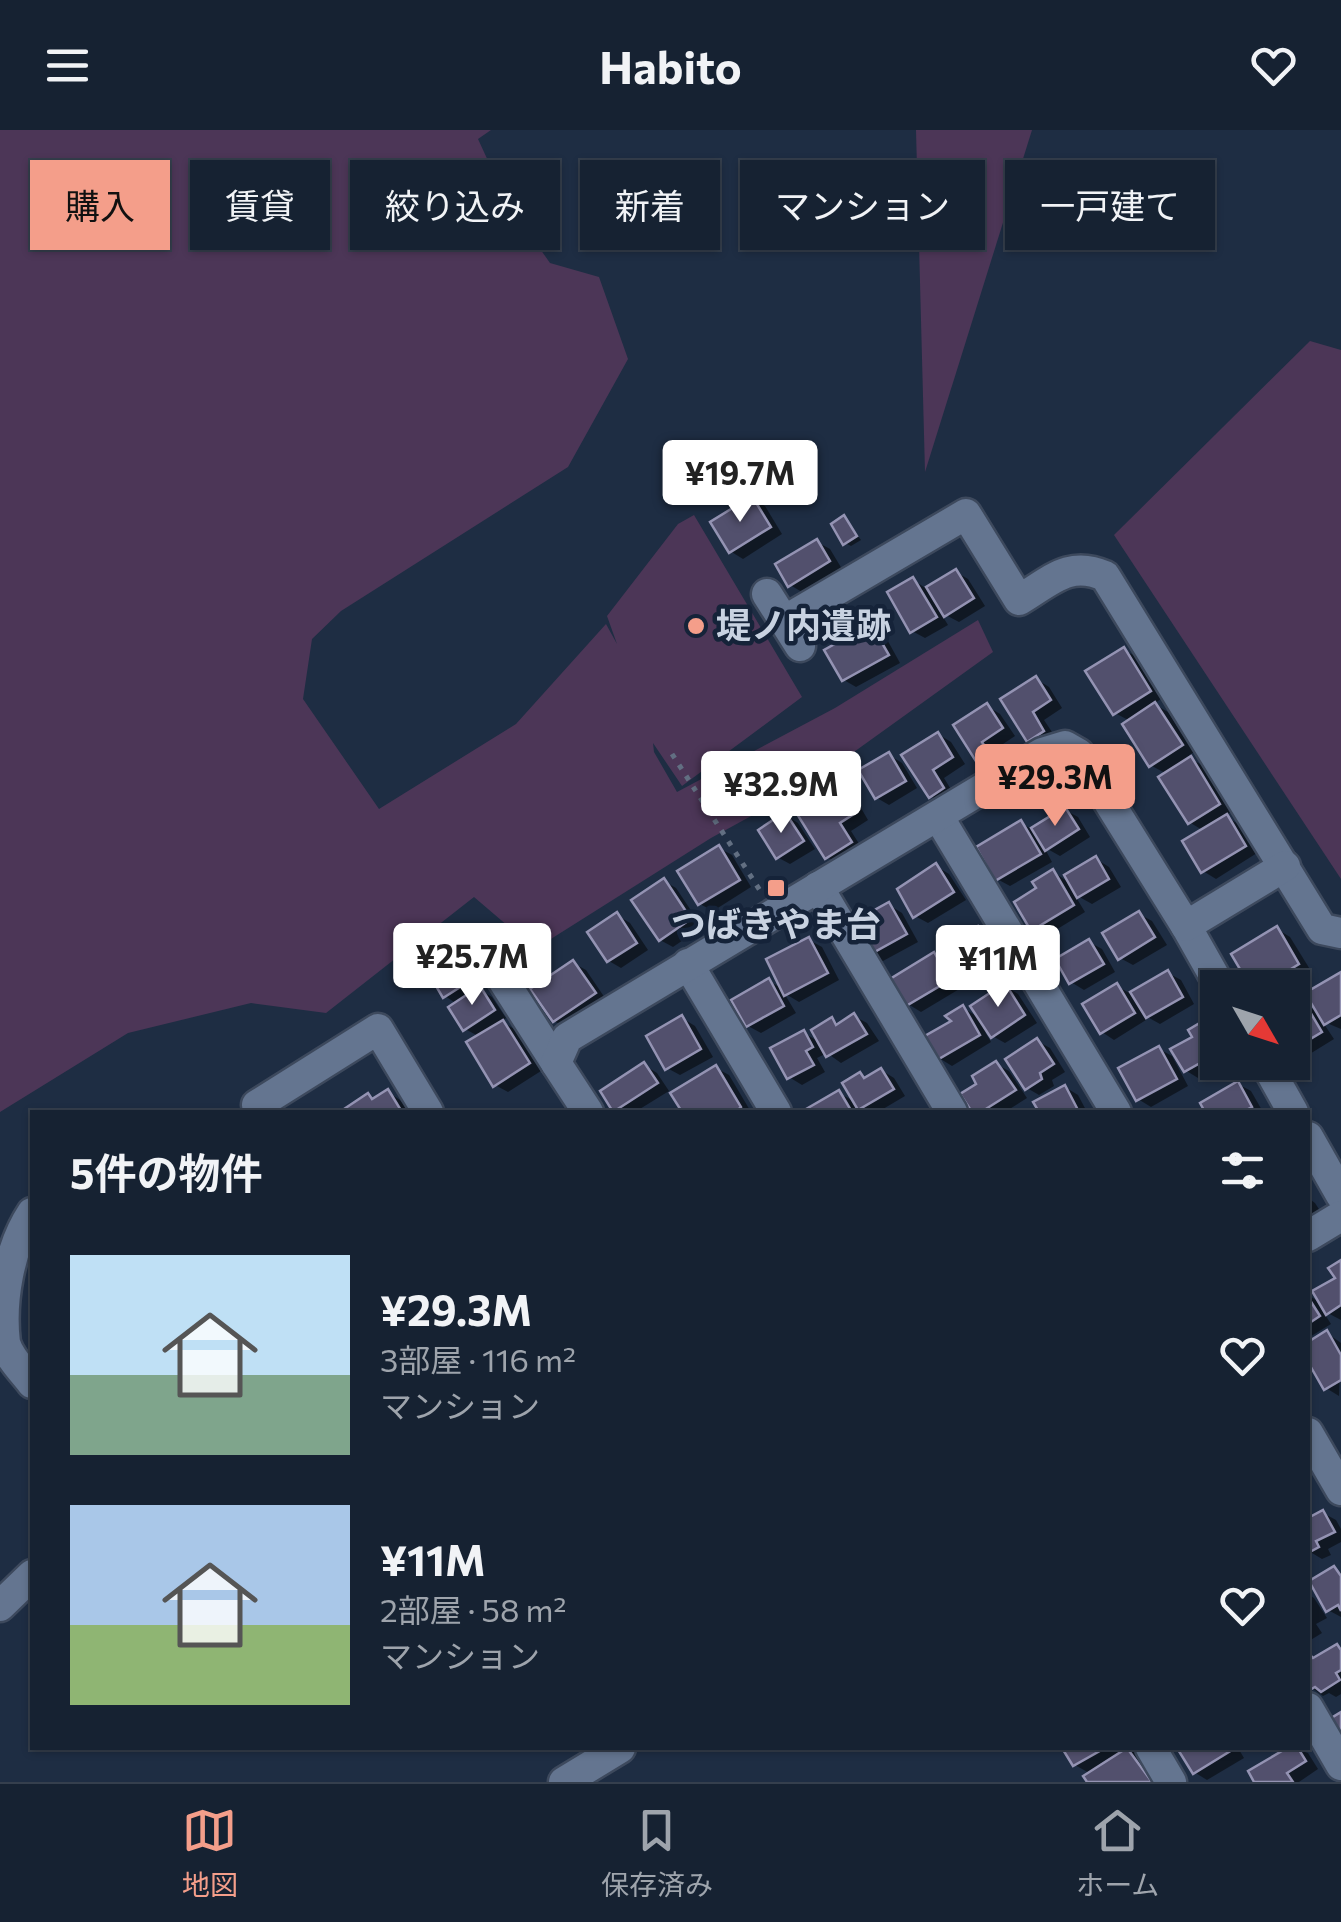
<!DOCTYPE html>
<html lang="ja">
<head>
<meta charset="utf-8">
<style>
  :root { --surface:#162232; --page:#232f3e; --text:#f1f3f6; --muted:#9ea4ac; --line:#353f4d; --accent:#f49e8a }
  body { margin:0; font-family:Commissioner,"Noto Sans JP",sans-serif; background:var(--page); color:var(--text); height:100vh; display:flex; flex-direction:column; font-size:38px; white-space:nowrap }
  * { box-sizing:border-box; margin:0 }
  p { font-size:32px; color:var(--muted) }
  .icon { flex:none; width:55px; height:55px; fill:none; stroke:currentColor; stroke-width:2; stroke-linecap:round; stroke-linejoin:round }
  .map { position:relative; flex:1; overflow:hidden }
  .side { position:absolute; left:30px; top:980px; width:1280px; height:640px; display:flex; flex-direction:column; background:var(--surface); border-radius:0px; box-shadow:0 2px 8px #0004,0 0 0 2px var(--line) }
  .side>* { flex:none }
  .top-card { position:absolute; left:30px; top:30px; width:1282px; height:90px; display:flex; gap:20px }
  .needle { width:65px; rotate:129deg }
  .buttons { position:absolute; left:1200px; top:840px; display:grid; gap:20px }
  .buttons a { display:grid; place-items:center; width:110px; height:110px; border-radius:0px; background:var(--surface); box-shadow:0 2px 8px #0004,0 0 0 2px var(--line); font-size:50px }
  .price { position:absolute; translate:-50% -85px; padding:0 22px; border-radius:10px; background:#fff; color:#222; font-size:32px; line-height:65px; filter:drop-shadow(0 2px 5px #0008) }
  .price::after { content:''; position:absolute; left:50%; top:60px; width:30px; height:22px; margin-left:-15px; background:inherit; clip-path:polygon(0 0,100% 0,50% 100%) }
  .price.active { background:var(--accent); color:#111 }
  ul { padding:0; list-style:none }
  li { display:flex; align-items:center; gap:30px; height:250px; padding:0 40px }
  li span { display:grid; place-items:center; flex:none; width:280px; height:200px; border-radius:0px; color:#555 }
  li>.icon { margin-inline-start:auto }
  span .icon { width:120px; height:120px; fill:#fffc; stroke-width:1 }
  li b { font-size:42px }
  h2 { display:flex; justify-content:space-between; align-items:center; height:120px; padding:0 40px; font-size:42px }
  .chip { padding:0 35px; border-radius:0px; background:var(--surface); box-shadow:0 2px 8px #0004,0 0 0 2px var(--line); font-size:35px; line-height:90px }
  .chip.active { background:var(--accent); color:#111 }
  header { display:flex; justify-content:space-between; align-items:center; height:130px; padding:0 40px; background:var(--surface); font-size:45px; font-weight:700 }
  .tabs { display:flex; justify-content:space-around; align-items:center; height:140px; border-top:2px solid var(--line); background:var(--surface); font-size:28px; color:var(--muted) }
  .tabs a { display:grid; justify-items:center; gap:5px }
  .tabs .active { color:var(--accent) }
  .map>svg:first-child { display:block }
  .green { fill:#4c3657 }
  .shadow { fill:#0007 }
  .building { fill:#52506d; stroke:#9493b3; stroke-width:2.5 }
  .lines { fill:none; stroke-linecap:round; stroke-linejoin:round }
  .street-casing { stroke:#3d495d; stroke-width:35 }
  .secondary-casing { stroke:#3d495d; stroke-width:35 }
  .path { stroke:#626f82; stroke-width:5; stroke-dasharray:5 8; stroke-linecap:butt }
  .street { stroke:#647590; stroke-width:30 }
  .secondary { stroke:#647590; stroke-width:30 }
  .poi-dot { fill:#f49e8a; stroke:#152339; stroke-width:4 }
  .labels { text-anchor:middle; stroke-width:9; stroke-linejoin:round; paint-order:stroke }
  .poi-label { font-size:35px; font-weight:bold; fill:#c8d2e1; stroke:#152339; text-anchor:start }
</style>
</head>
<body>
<header><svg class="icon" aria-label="menu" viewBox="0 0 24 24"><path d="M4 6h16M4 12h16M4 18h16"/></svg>Habito<svg class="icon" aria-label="heart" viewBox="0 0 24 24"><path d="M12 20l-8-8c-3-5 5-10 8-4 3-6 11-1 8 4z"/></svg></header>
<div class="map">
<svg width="1341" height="1652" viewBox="0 0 1341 1652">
  <rect width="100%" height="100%" fill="#1e2d43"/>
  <g class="green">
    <path d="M0,0H491L478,9L507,72L550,133L599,147L628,229L568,337L341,481L312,509L303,569L379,679L516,594L606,494L617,514L607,486L678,394L694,385L802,567L682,656L653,613L654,622L677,662L835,578L978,490L993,522L808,655L711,708L535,819L474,767L326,883L251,873L128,903L0,982Z"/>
    <path d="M916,0H1032L925,342Z"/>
    <path d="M1310,211L1341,220V749L1114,405Z"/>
  </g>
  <g class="shadow">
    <path d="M752,369L765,376L782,404L743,429L730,421Z"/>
    <path d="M844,388L861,410L851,416L845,413Z"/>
    <path d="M817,412L830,419L842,439L802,462L790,455Z"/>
    <path d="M956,442L968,449L985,476L959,492L940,482L948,495L925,508L912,501L913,450L927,459Z"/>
    <path d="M871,497L884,504L900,533L856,557L844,550Z"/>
    <path d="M1124,520L1137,527L1162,568L1154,574L1168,582L1194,622L1187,627L1204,636L1232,681L1225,686L1240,695L1257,723L1216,749L1203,741L1204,701L1189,692L1167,644L1150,635L1130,591L1115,583Z"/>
    <path d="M1036,549L1049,557L1062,578L1044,590L1056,608L1041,617L1028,610Z"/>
    <path d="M987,576L1000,584L1015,606L994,620L1003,635L993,641L981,634L956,596Z"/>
    <path d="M938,604L951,612L965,634L944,648L955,666L943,673L930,666L905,626Z"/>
    <path d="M889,625L902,633L917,658L889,675L877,668Z"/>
    <path d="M841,659L854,666L868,690L851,701L863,720L840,735L827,727Z"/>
    <path d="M1065,680L1078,687L1090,707L1060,726L1044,717L1052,732L1010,756L997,749L1021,693L1033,700Z"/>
    <path d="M785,685L798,693L815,719L790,734L777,727Z"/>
    <path d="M719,718L732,725L751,757L713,781L700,774Z"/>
    <path d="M1096,729L1109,737L1121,757L1092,774L1074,764L1085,782L1046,806L1033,799L1039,759L1053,742L1070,753Z"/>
    <path d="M936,736L949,744L966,770L928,793L915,786Z"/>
    <path d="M664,751L676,758L702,797L673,817L660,810Z"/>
    <path d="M889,775L902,783L918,812L883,831L871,824Z"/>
    <path d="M1139,784L1152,791L1167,815L1133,835L1120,828Z"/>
    <path d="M617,785L630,793L648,820L621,838L609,831Z"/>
    <path d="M978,799L991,806L1007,833L978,850L965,843Z"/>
    <path d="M1277,799L1290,807L1311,841L1284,858H1254Z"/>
    <path d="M809,810L822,817L839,850L799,872L784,863L796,883L761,903L748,896L769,851L784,860Z"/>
    <path d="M1089,812L1102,819L1115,842L1084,860L1071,852Z"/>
    <path d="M466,824L478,832L491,853L480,860L492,867L506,888L501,891L516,900L541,941L508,962L495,955L480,907L465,899L457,874L445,866Z"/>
    <path d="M934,825L947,833L961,858L921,882L908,874Z"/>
    <path d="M573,833L586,840L607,871L567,898L554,891Z"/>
    <path d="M1168,843L1181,850L1194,874L1160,894L1142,884L1146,890L1114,910L1102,902L1117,856L1131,864Z"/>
    <path d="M1341,845V899L1322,891L1334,909L1300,930L1292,926V879L1303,873L1320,883Z"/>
    <path d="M1005,856L1018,864L1037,893L1005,913L985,902L991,912L952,936L939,928L963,878L982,889Z"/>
    <path d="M854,886L867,893L879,911L841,933L827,923L817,928L825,942L802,955L789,947L804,903L821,913L832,890L840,895Z"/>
    <path d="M682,888L695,896L713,927L680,945L667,938Z"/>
    <path d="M1203,894L1216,902L1218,932H1225L1198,948L1185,940Z"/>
    <path d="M1037,911L1050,918L1065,942L1052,950L1054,956L1039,965L1027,958Z"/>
    <path d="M1159,919L1172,926L1188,956L1151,977L1138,969Z"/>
    <path d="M996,934L1009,941L1027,968L1005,982H975L964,965L980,954Z"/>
    <path d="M644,935L657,943L669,961L635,982L615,980Z"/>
    <path d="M716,938L729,945L751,982H685L674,963Z"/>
    <path d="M881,940L894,948L905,966L878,982H867L854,975L859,982H806L839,963L857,973L860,945L867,949Z"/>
    <path d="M1238,954L1251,961L1263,982H1208L1203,974Z"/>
    <path d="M1065,957L1078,965L1087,982H1042L1036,973Z"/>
    <path d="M388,962L400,970L409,982L345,981L368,966L375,970Z"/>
    <path d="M1308,1068L1315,1073L1329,1095L1308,1109Z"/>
    <path d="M1341,1133V1190L1322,1180L1331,1194L1308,1208V1165L1321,1173L1338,1148Z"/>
    <path d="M1327,1203L1341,1213L1339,1266L1326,1258L1308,1227V1214Z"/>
    <path d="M1323,1383L1336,1390L1341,1399V1412L1328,1419L1331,1425L1322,1429L1312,1423L1308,1425V1391Z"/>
    <path d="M1334,1439L1341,1443V1487L1328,1480Z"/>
    <path d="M1308,1464L1314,1468L1327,1488L1316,1494L1322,1503L1309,1511Z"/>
    <path d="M1337,1516L1341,1519V1564L1336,1567L1329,1563L1323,1566L1308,1555V1525L1317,1529Z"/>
    <path d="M1065,1618H1129L1142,1627L1158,1652H1090L1091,1644L1075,1635Z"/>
    <path d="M1180,1618H1238L1244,1628L1207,1650L1194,1642Z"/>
    <path d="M1292,1618L1308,1623L1318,1639L1299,1652H1257L1251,1642Z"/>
  </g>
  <g class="building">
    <path d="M752,366L771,397L729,423L710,392Z"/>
    <path d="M844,385L857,406L843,415L831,394Z"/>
    <path d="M817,409L830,431L788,457L775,434Z"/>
    <path d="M956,439L974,468L944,487L926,457Z"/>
    <path d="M913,447L937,487L910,503L887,462Z"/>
    <path d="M871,494L889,525L842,551L824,520Z"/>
    <path d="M1124,517L1151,561L1113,585L1085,541Z"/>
    <path d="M1036,546L1051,570L1033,582L1044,601L1027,612L1000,569Z"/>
    <path d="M1155,572L1183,615L1149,637L1122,594Z"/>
    <path d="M987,573L1003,598L982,612L992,628L979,636L953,595Z"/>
    <path d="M938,602L953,627L933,640L944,658L929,668L901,625Z"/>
    <path d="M889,622L906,651L875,669L858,640Z"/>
    <path d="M1191,626L1220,674L1188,694L1158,647Z"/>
    <path d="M841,656L857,682L840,693L852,712L825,729L797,684Z"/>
    <path d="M1065,677L1079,699L1045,721L1031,698Z"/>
    <path d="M785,682L804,711L776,729L758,700Z"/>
    <path d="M1227,684L1246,716L1201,743L1182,711Z"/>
    <path d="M1021,690L1041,724L995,751L976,717Z"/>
    <path d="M719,715L740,750L698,775L677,741Z"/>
    <path d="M1096,726L1109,749L1077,768L1064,745Z"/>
    <path d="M936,733L954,762L913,788L897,759Z"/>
    <path d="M1053,739L1074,775L1031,801L1014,772L1036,758L1032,752Z"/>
    <path d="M664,748L691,789L659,811L631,770Z"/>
    <path d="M889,772L907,804L869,825L851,793Z"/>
    <path d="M1139,781L1155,807L1118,830L1102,803Z"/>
    <path d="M617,782L637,813L607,832L587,802Z"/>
    <path d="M978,796L995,825L963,845L945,815Z"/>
    <path d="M1277,796L1299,834L1260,858H1251L1231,824Z"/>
    <path d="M809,807L828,843L784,866L766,829Z"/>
    <path d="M1089,809L1104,834L1069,854L1055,829Z"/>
    <path d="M466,821L479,845L443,868L429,844Z"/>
    <path d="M934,822L950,850L906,876L890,849Z"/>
    <path d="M573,830L596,863L553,892L530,859Z"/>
    <path d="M1168,840L1183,867L1146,888L1130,862Z"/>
    <path d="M1341,842V885L1324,895L1305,863Z"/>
    <path d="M769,848L784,876L746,897L731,870Z"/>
    <path d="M1005,853L1025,885L991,908L970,876Z"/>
    <path d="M1117,853L1135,883L1100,904L1082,874Z"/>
    <path d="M480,856L495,880L463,901L448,877Z"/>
    <path d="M1303,870L1322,902L1292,920V876Z"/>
    <path d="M963,875L980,905L937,930L923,907L951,891L945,886Z"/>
    <path d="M854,883L867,904L826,927L811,900L832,887L836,895Z"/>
    <path d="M682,885L701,919L665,940L646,906Z"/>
    <path d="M503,890L530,933L493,957L466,912Z"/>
    <path d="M1203,891L1218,923L1184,942L1170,919L1192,907L1188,900Z"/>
    <path d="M804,900L813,917L806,921L814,935L787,949L770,918Z"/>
    <path d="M1037,908L1054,934L1040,943L1042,949L1025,960L1005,929Z"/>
    <path d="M1159,916L1177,949L1136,971L1118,938Z"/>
    <path d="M996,931L1016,960L981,982H972L960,964L976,954L972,946Z"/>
    <path d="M644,932L658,953L613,982L600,961Z"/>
    <path d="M716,935L741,977L736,982H682L670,963Z"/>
    <path d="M881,938L894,959L858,980L842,953L860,942L864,948Z"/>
    <path d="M1238,951L1252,977L1242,982H1205L1200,973Z"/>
    <path d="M1065,955L1078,980L1039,982L1033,972Z"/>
    <path d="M388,959L402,982L341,981L368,963L372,969Z"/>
    <path d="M839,960L852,982H801Z"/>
    <path d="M1341,1130V1175L1326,1185L1312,1161L1335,1148L1328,1138Z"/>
    <path d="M1308,1167L1320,1186L1308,1194Z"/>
    <path d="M1327,1200L1341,1225V1250L1324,1260L1308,1232V1212Z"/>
    <path d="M1323,1380L1335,1402L1316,1411L1319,1417L1308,1423V1388Z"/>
    <path d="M1334,1436L1341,1446V1481L1338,1475L1326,1482L1309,1451Z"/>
    <path d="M1337,1514L1341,1520V1540L1336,1543L1340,1550L1321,1562L1315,1557L1308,1561V1523L1313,1528Z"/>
    <path d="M1341,1582V1610L1328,1590Z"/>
    <path d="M1062,1618H1105L1073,1636Z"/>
    <path d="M1127,1618L1152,1652H1087L1083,1646Z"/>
    <path d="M1177,1618H1231L1232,1620L1193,1644Z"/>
    <path d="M1287,1618H1298L1306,1631L1287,1643L1293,1652H1254L1248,1641Z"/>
  </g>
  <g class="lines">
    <defs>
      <g id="street">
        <path d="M767,464L800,516"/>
        <path d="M784,491L966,384L1019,470C1051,451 1069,430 1105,446L1322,799L1341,803"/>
        <path d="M938,686L1116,982"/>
        <path d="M818,757L952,982"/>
        <path d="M1186,796L1221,858"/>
        <path d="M688,834L776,982"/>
        <path d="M501,847L556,933"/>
        <path d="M1265,932L1293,982"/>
        <path d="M261,982L257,975L378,899L428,982"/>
        <path d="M1308,1007L1341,1065"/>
        <path d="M32,1083C9,1118 0,1171 5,1213C10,1229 22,1240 32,1253"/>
        <path d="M1308,1106L1341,1086"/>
        <path d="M1308,1303L1341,1360"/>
        <path d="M0,1476L32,1445"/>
        <path d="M1308,1578L1341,1635"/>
        <path d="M1151,1618L1171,1652"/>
      </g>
      <g id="secondary">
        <path d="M588,982L556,933L567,908L1042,623L1065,616L1079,624L1186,796L1285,736"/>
        <path d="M564,1652L620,1618"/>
      </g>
    </defs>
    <use href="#street" class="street-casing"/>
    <use href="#secondary" class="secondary-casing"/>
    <path class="path" d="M672,624L761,762"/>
    <use href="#street" class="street"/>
    <use href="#secondary" class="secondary"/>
  </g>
  <g class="poi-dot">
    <circle cx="696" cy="496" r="10"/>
    <rect x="766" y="748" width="20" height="20" rx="5"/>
  </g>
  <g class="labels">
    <g class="poi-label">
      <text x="716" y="508">堤ノ内遺跡</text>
      <text x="776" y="807" text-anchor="middle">つばきやま台</text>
    </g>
  </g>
</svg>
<div class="buttons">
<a><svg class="needle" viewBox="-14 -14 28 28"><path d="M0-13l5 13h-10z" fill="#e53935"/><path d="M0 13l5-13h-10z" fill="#9ea4ac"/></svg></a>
</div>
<b class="price" style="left:740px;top:395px">¥19.7M</b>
<b class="price active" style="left:1055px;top:699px">¥29.3M</b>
<b class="price" style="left:781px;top:706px">¥32.9M</b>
<b class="price" style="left:472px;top:878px">¥25.7M</b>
<b class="price" style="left:998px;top:880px">¥11M</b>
<div class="top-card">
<a class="chip active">購入</a>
<a class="chip">賃貸</a>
<a class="chip">絞り込み</a>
<a class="chip">新着</a>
<a class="chip">マンション</a>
<a class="chip">一戸建て</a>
</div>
<section class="side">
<h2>5件の物件<svg class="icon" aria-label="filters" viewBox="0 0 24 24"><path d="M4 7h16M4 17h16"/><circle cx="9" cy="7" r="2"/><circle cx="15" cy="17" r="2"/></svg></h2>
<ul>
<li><span style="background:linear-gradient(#bfe0f5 60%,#7fa58c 0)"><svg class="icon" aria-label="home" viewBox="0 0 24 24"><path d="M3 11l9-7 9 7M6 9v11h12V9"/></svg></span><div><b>¥29.3M</b><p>3部屋 · 116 m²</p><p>マンション</p></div><svg class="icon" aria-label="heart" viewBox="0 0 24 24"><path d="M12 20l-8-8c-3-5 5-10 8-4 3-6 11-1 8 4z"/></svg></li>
<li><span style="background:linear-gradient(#a9c7e8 60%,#8fb573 0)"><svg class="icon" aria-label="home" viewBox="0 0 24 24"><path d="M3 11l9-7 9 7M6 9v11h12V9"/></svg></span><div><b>¥11M</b><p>2部屋 · 58 m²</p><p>マンション</p></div><svg class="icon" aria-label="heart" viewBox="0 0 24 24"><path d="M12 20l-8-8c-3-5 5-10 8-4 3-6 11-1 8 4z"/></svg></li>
</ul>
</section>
</div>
<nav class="tabs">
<a class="active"><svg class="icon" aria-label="map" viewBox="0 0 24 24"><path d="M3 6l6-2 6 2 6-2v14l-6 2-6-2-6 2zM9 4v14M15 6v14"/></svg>地図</a>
<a><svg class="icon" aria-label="saved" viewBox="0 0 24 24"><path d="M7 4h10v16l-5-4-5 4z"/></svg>保存済み</a>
<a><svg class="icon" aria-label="home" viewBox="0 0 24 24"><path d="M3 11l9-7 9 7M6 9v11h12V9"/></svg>ホーム</a>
</nav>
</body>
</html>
